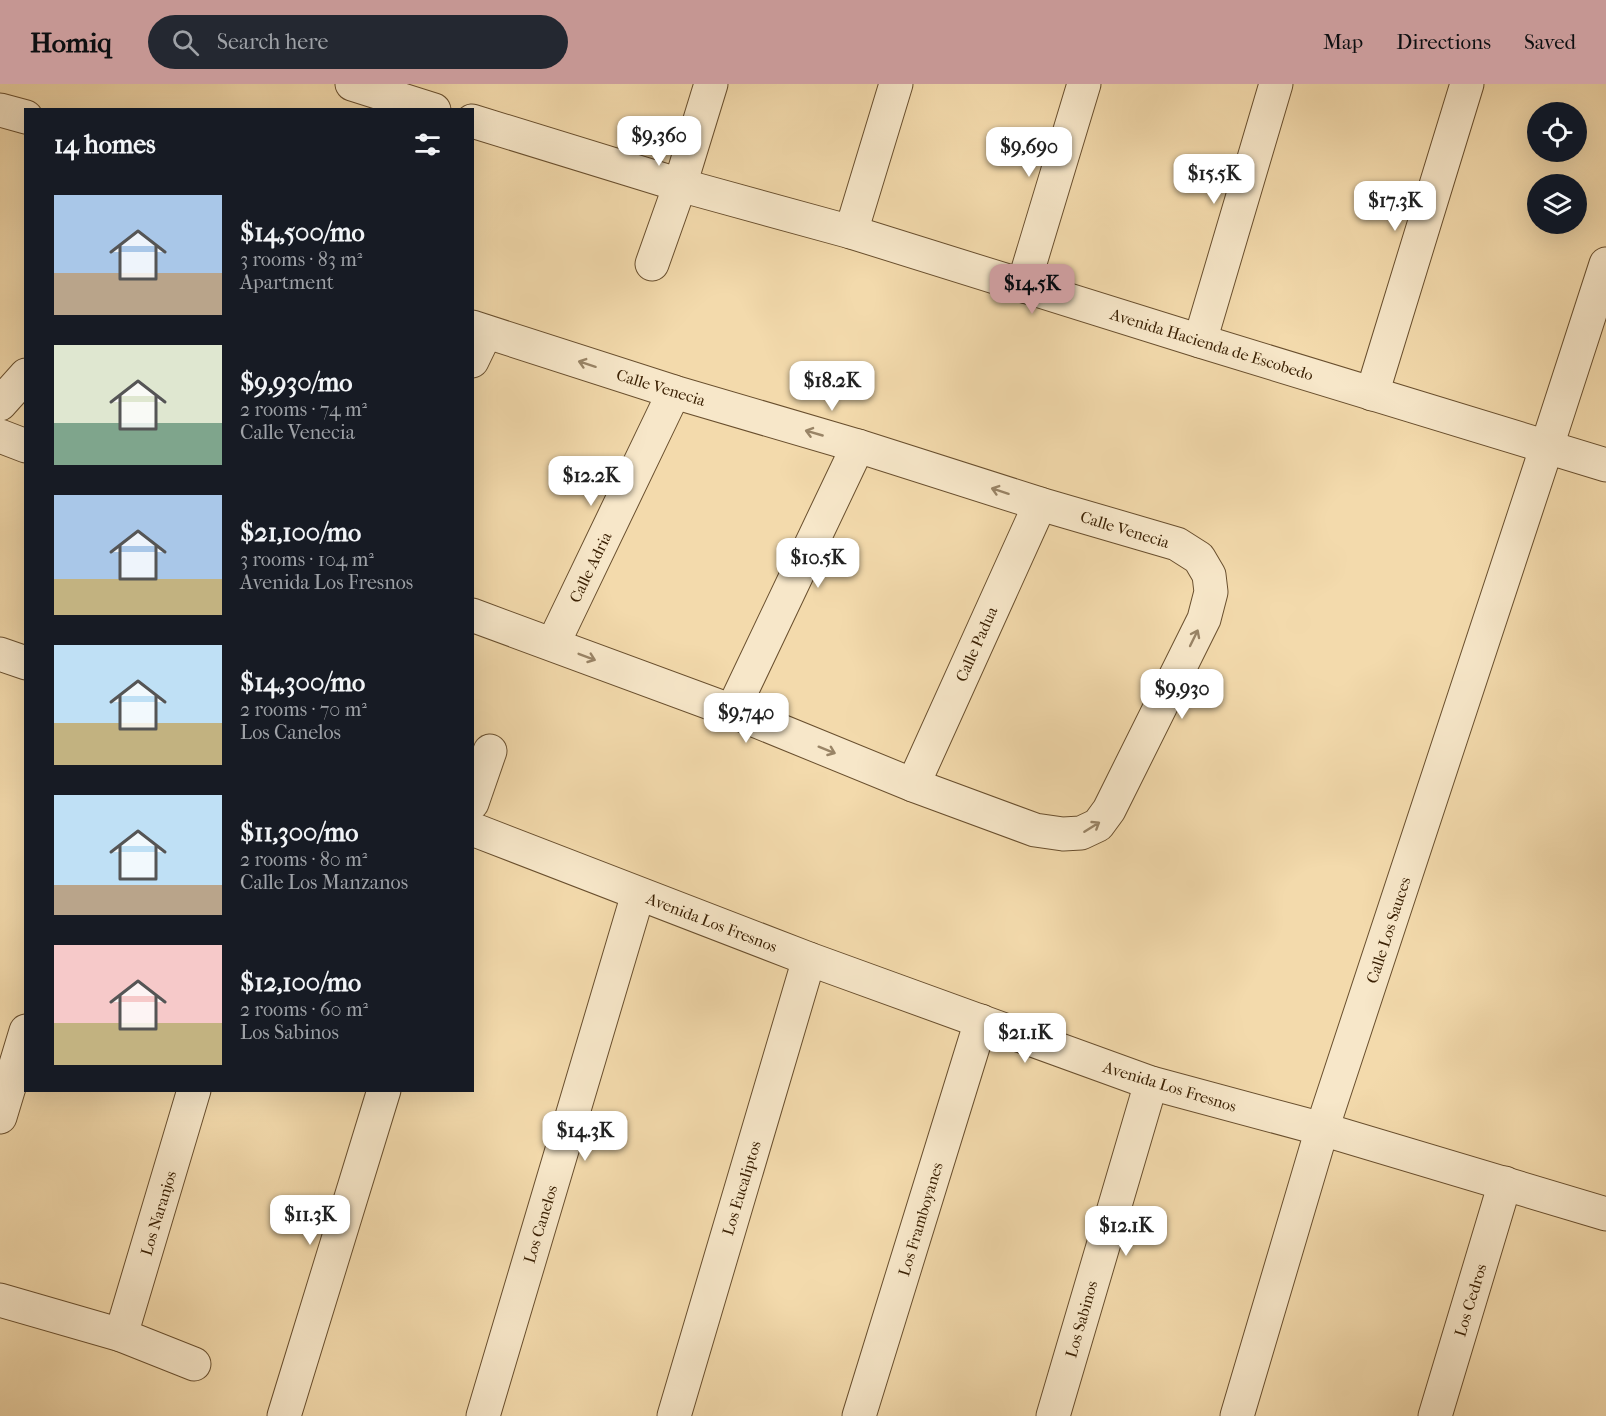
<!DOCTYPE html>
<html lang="en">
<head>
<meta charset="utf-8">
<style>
  :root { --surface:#171b24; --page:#242831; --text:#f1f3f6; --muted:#9ea1a6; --accent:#c59692 }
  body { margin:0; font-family:"IM FELL French Canon",serif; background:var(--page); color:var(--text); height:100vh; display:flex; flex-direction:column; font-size:22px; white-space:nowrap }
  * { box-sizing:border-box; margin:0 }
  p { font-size:20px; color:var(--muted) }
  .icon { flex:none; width:33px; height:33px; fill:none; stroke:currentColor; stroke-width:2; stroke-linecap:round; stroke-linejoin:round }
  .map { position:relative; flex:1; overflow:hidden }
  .drawer { position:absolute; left:24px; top:24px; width:450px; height:984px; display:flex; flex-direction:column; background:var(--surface); border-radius:0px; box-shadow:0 6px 24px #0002 }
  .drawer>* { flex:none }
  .controls { position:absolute; left:1527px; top:18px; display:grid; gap:12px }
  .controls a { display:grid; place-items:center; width:60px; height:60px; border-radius:50%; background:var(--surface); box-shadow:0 6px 24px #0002; font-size:30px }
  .price { position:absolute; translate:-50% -51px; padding:0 14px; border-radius:12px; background:#fff; color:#222; font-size:20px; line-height:39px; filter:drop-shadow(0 2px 3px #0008) }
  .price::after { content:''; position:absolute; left:50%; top:36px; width:18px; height:14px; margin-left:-9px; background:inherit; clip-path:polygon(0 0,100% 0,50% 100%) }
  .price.selected { background:var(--accent); color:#111 }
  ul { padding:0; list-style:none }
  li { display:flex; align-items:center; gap:18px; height:150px; padding:0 30px }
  li span { display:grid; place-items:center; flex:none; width:168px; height:120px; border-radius:0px; color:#555 }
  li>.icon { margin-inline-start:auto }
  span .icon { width:72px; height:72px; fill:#fffc; stroke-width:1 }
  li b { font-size:26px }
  h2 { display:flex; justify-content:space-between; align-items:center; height:72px; padding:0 30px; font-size:26px }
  header { display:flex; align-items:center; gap:36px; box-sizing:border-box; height:84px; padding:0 30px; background:var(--accent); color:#111 }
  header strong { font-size:28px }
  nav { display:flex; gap:33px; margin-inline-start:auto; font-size:21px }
  .search { width:420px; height:54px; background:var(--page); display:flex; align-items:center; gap:15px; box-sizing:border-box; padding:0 21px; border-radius:33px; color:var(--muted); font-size:22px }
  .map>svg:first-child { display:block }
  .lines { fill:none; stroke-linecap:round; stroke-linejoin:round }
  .street-casing { stroke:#694f2e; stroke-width:35 }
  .street { stroke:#f7e7c9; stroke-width:33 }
  .oneway { stroke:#998466 }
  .labels { text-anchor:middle; stroke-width:4.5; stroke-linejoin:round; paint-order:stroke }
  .street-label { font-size:16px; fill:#3b2104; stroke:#f7e7c9 }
</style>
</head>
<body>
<header>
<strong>Homiq</strong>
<div class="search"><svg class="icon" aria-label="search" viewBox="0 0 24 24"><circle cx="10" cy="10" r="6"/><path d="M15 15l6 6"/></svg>Search here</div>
<nav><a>Map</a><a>Directions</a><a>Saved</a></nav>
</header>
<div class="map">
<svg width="1606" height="1332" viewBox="0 0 1606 1332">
  <rect width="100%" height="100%" fill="#f3daac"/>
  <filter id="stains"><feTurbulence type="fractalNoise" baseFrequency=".00333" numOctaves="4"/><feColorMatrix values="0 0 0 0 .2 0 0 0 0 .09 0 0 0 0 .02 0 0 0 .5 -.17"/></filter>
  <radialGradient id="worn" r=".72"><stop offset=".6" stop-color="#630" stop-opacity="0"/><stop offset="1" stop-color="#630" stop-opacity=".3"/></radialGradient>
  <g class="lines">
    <defs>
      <g id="street">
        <path d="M352,0L434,26"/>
        <path d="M0,26L26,33"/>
        <path d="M472,37L680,101L851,148L1200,257L1606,381"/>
        <path d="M851,148L896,0"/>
        <path d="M652,180L680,101L711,0"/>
        <path d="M1023,202L1084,0"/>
        <path d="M472,243L674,308L858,362L1040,420L1177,460L1199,474L1209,491L1211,508L1204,535L1109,726L1098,741L1081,749L1063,750L1035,746L913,701L732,627L472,531"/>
        <path d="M1200,257L1276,0"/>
        <path d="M472,277L486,248"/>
        <path d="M1372,310L1467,0"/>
        <path d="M0,320L26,291"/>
        <path d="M0,352L26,362"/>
        <path d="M553,560L674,308"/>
        <path d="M0,570L26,579"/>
        <path d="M732,627L858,362"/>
        <path d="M913,701L1040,420"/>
        <path d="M472,719L490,667"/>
        <path d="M472,745L809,875L1151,999L1322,1045L1606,1130"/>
        <path d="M0,1033L26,947"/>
        <path d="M0,1216L121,1251L194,1280"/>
        <path d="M121,1251L194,1006"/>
        <path d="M284,1332L384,1006"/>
        <path d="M483,1332L638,810"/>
        <path d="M674,1332L809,875"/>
        <path d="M859,1332L981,937"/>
        <path d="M1053,1332L1151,999"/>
        <path d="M1237,1332L1322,1045L1547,362L1606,180"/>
        <path d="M1435,1332L1505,1099"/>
      </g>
    </defs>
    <use href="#street" class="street-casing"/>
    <use href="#street" class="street"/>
  </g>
  <defs><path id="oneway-shaft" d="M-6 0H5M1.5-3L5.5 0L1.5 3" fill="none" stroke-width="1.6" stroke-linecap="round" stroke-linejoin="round" transform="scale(1.5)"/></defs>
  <g class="oneway">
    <use href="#oneway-shaft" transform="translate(587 280) rotate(-162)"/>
    <use href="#oneway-shaft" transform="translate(814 349) rotate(-164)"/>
    <use href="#oneway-shaft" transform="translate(1000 407) rotate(-162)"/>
    <use href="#oneway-shaft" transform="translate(1194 554) rotate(-64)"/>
    <use href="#oneway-shaft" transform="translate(587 573) rotate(21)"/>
    <use href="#oneway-shaft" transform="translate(827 666) rotate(22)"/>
    <use href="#oneway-shaft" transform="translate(1092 743) rotate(-32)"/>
  </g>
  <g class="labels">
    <g class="street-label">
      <text transform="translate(1212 260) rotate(17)" y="6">Avenida Hacienda de Escobedo</text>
      <text transform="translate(661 303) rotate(17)" y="6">Calle Venecia</text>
      <text transform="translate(1125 445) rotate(17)" y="6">Calle Venecia</text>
      <text transform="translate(590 483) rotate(-64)" y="6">Calle Adria</text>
      <text transform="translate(976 560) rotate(-66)" y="6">Calle Padua</text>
      <text transform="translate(712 838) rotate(21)" y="6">Avenida Los Fresnos</text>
      <text transform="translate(1388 846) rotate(-72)" y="6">Calle Los Sauces</text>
      <text transform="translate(1170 1002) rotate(17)" y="6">Avenida Los Fresnos</text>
      <text transform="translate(741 1104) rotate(-73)" y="6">Los Eucaliptos</text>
      <text transform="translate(158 1129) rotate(-73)" y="6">Los Naranjos</text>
      <text transform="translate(920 1135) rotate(-73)" y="6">Los Framboyanes</text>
      <text transform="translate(540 1140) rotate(-73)" y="6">Los Canelos</text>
      <text transform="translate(1470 1216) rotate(-73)" y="6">Los Cedros</text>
      <text transform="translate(1081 1235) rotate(-74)" y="6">Los Sabinos</text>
    </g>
  </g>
  <rect width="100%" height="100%" filter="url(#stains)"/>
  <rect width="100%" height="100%" fill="url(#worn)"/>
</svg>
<div class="controls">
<a><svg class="icon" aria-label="locate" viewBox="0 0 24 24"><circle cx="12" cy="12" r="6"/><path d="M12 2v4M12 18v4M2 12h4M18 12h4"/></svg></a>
<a><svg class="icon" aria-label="layers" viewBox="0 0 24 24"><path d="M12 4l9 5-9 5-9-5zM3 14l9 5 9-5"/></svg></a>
</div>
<b class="price" style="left:659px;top:83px">$9,360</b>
<b class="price" style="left:1029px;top:94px">$9,690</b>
<b class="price" style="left:1214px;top:121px">$15.5K</b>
<b class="price" style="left:1395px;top:148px">$17.3K</b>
<b class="price selected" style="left:1032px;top:231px">$14.5K</b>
<b class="price" style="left:832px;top:328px">$18.2K</b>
<b class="price" style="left:591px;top:423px">$12.2K</b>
<b class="price" style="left:818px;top:505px">$10.5K</b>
<b class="price" style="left:1182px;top:636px">$9,930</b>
<b class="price" style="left:746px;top:660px">$9,740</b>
<b class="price" style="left:1025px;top:980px">$21.1K</b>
<b class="price" style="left:585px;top:1078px">$14.3K</b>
<b class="price" style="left:310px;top:1162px">$11.3K</b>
<b class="price" style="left:1126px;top:1173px">$12.1K</b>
<section class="drawer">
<h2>14 homes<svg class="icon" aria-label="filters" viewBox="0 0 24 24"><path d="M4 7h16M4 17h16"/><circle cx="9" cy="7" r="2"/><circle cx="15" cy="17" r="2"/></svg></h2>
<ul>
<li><span style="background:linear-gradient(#a9c7e8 65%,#b9a48a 0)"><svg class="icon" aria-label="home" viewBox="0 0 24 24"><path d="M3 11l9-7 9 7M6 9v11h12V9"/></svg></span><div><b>$14,500/mo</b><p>3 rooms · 83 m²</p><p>Apartment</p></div></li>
<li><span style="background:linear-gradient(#dfe7d0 65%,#7fa58c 0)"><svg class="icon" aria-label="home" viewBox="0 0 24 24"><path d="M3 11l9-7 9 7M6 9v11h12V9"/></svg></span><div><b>$9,930/mo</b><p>2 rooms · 74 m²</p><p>Calle Venecia</p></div></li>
<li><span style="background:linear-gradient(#a9c7e8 70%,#c2b280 0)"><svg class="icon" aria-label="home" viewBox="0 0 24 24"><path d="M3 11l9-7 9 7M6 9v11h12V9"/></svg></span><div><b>$21,100/mo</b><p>3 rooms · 104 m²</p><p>Avenida Los Fresnos</p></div></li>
<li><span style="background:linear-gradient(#bfe0f5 65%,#c2b280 0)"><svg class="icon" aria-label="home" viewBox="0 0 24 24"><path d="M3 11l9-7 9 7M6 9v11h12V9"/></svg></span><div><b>$14,300/mo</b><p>2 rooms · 70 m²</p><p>Los Canelos</p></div></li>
<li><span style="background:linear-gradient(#bfe0f5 75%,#b9a48a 0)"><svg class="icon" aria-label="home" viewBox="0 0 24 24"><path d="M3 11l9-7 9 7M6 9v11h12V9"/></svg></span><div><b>$11,300/mo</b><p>2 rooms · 80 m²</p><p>Calle Los Manzanos</p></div></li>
<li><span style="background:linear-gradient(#f6c9c9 65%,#c2b280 0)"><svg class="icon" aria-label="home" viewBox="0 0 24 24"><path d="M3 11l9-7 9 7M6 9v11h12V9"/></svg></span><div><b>$12,100/mo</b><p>2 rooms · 60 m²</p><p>Los Sabinos</p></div></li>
</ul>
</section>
</div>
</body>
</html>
